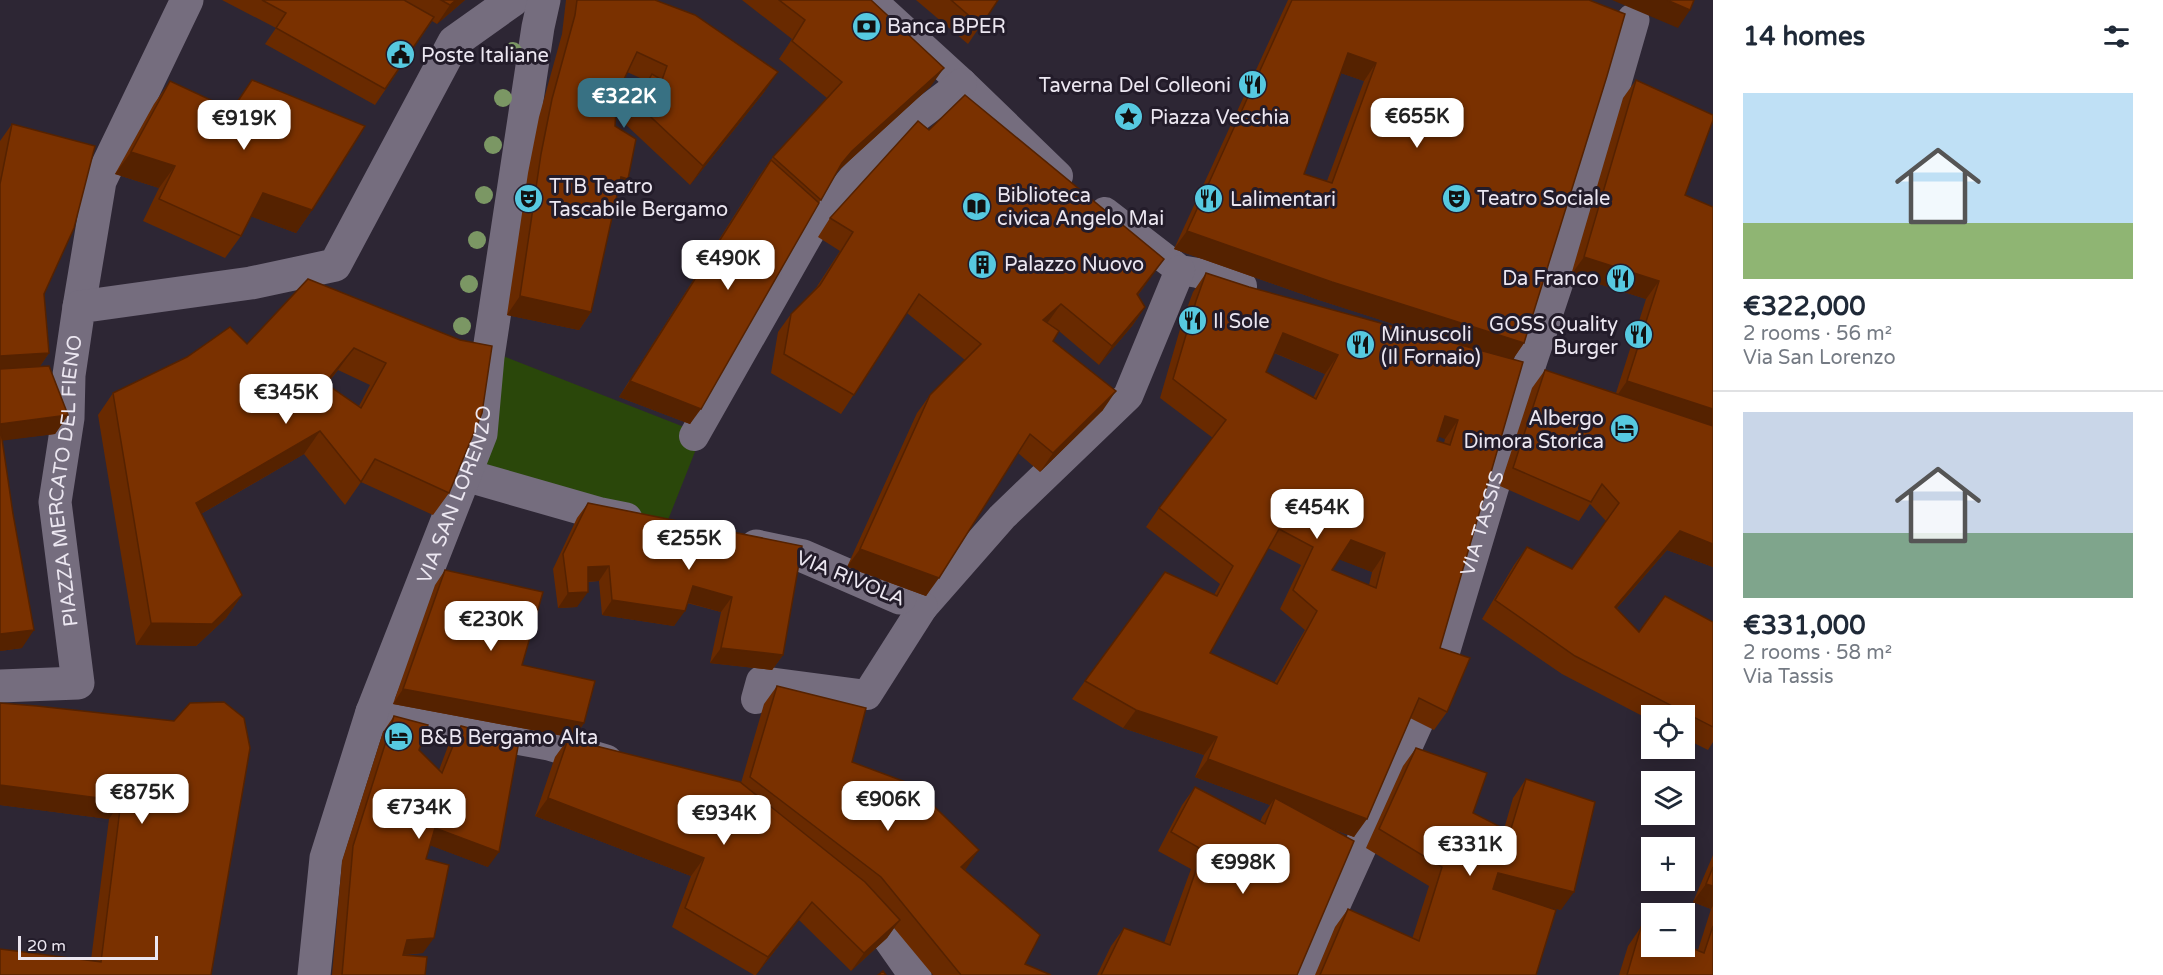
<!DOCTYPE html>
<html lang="en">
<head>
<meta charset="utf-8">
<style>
  :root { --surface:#fff; --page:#f2f2f3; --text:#1f2937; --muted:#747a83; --line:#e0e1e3; --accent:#387183 }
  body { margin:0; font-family:"Varela Round",sans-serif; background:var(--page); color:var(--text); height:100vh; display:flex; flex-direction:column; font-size:22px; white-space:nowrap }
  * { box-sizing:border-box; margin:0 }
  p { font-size:20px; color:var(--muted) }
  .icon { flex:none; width:33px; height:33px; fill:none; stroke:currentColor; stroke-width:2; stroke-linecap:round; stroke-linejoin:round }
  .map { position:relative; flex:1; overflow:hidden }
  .side { display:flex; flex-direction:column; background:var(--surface); width:450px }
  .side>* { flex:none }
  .fabs { position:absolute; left:1641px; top:705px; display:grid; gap:12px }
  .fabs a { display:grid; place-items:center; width:54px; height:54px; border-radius:0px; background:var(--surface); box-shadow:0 3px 15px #0003; font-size:30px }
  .scale { position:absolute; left:18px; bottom:15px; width:140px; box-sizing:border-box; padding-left:6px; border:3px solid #ece7f1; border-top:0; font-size:16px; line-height:21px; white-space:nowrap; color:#ece7f1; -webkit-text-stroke:4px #231c2a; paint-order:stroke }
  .price { position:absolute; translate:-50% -51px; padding:0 14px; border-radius:12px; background:#fff; color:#222; font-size:20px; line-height:39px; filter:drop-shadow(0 2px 3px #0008) }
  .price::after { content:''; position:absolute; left:50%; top:36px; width:18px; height:14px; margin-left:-9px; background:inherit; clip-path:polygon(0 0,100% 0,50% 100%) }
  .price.active { background:var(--accent); color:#fff }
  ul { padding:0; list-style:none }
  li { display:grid; align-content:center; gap:12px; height:318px; padding:0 30px }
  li+li { border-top:2px solid var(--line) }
  li span { display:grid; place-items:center; height:186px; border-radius:0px; color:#555 }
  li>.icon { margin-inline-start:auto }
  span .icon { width:108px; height:108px; fill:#fffc; stroke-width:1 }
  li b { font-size:26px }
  h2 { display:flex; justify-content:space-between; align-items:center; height:72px; padding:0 30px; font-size:26px }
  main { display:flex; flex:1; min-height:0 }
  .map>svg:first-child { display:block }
  .green { fill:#2a470a }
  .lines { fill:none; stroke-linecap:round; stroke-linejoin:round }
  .pedestrian { stroke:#756d7e; stroke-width:30 }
  .minor { stroke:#756d7e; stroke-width:33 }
  .tree { fill:#7b9764 }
  .wall { fill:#692a00; fill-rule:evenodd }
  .shaded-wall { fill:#520 }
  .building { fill:#7a3100; stroke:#520; stroke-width:1.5; fill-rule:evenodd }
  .labels { text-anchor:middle; stroke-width:6; stroke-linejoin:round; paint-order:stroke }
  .poi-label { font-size:20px; fill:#ece7f1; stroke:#231c2a; text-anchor:start }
  .street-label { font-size:20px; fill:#ece7f1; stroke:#231c2a }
</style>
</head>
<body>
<main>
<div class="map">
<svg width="1713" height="975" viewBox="0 0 1713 975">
  <rect width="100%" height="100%" fill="#2d2634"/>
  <path class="green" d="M498,354L702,434L668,520L581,502L475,468Z"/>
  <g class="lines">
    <g class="pedestrian">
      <path d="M871,0L962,83L1058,176"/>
      <path d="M1105,212L1180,270L1198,273L1242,286"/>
      <path d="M694,436L811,230L853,178L900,130L962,83"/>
      <path d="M900,598L923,607L1002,517L1128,396L1180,270"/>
      <path d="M756,699L761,681L867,695L923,607"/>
    </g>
    <g class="minor">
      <path d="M79,307L100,181L187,0"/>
      <path d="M465,475L601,514L626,519"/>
      <path d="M756,546L803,556L900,598"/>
      <path id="s1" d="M1438,670L1526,375L1560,273L1633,20"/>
      <path id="s2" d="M0,686L78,683L55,502L68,418L69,375L79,307L251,283L335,265L454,42L513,0"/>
      <path d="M372,712L549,744L606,761"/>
      <path d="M863,901L915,975"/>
      <path id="s3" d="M314,975L326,858L372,712L481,434L488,357L538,27L544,0"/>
      <path d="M1302,975L1417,722"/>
    </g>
  </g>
  <g class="tree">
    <circle cx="513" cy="51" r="9"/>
    <circle cx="503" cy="98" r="9"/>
    <circle cx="493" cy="145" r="9"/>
    <circle cx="484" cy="195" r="9"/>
    <circle cx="477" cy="240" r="9"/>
    <circle cx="469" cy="284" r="9"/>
    <circle cx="462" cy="326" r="9"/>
  </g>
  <g class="wall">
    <path d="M222,0H465L437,24L432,21L375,105L265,44L276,28Z"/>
    <path d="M566,0H655L765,91L690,185L623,122L640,92L647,81L627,72L617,94L615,126L618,192L591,312L579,330L507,315L528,173L539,117L562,34Z"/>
    <path d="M742,0H871L931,86L837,172L690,424L619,397L760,175L773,157L827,98L779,59L792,39Z"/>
    <path d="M916,0H998L968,44Z"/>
    <path d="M1288,0H1589L1524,343L1513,359L1440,648L1447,712L1434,730L1410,718L1354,837L1332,829L1297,975H1097L1111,946L1124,928L1164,943L1191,869L1158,851L1182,805L1195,787L1260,822L1262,817L1270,805L1195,777L1204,755L1123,728L1072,699L1085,681L1214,595L1220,584L1146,527L1159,508L1213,438L1160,398L1183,319L1193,292L1206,273L1249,287L1453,343L1319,300L1174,249ZM1341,73L1364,81L1327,181L1304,174ZM1274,353L1325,374L1313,398L1266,372ZM1439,436L1445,439L1444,443L1437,441ZM1268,548L1301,565L1280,609L1305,630L1274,683L1210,653ZM1339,559L1372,572L1369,585L1332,570Z"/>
    <path d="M252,80L312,210L296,233L251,216L241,236L225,258L143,221L159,188L115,174L154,104L170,81L231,110Z"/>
    <path d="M1636,80L1685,195L1713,207V567L1667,550L1617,608L1639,632L1713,622V742L1708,750L1684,738V716H1652V721L1562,674L1482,619L1514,565L1527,547L1572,569L1606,521L1590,504L1579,521L1500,486L1532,388L1545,370L1616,393L1646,299L1571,275L1623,98Z"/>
    <path d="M12,124L44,294L49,353L40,366L68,415L55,434L2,440L22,648L0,651V141Z"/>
    <path d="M929,130L1151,277L1138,295L1145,307L1132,326L1099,365L1059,331L1053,341L1103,410L1040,472L1018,453L926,596L847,567L917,413L930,395L965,360L907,313L841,414L771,373L778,332L791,314L816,288L840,251L818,237L830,218Z"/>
    <path d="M460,340L449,493L433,515L361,482L345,505L304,454L201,514L242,595L226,618L196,646L136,645L98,415L113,393L247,344ZM338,370L370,385L359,406L327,384Z"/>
    <path d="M588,503L802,546L783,655L772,670L710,663L721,612L687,603L674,626L602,615L599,581L588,582L577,607L558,608L553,569L577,518Z"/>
    <path d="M445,570L522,665L584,723L574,738L393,704L435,585Z"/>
    <path d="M777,686L852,762L966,869L965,870L1025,964L1051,975H933L894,928L887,938L851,971L799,920L756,975H754L672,927L691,876L535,816L555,757L568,739L741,783L764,704Z"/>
    <path d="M0,703L174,721L211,975L91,960L109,819L0,805Z"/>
    <path d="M394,716L419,750L439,770L450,741L461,726L488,867L430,845L426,859L423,953L403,955L425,975H332L342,861L383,732Z"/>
    <path d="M1416,748L1473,813L1504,829L1513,798L1526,779L1561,910L1542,905L1536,975H1537H1315L1335,927L1348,909L1412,939L1429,886L1366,848L1403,766Z"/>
    <path d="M1713,855V975H1619L1628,946L1641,927L1698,950L1711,909L1693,902Z"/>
  </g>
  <g class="shaded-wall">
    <path d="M456,0H465L437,24L450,5Z"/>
    <path d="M1612,0H1667L1690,10L1678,28Z"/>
    <path d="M1348,53L1376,63L1364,81L1335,71Z"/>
    <path d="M944,68L931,86L839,170L829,181L852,151Z"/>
    <path d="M778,72L765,91L690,185L703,166Z"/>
    <path d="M131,152L175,166L159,188L115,174Z"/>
    <path d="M621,177L628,179L615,197Z"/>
    <path d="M263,193L312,210L296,233L247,215Z"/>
    <path d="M1187,231L1524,343L1511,362L1319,300L1174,249Z"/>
    <path d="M1584,257L1659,281L1646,299L1571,275Z"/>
    <path d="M1164,259L1151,277L1124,313L1137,294Z"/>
    <path d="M520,296L591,312L579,330L507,315Z"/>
    <path d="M1061,304L1048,322L1030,338L1043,320Z"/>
    <path d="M1145,307L1132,326L1099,365L1112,346Z"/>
    <path d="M1283,333L1338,355L1325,374L1270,351Z"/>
    <path d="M354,348L338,370L309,405L325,383Z"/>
    <path d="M49,353L36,372L0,374V356Z"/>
    <path d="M630,381L701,409L690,424L619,397Z"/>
    <path d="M1627,381L1713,409V431L1614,400Z"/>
    <path d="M1116,391L1103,410L1040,472L1053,453Z"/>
    <path d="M68,415L55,434L0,441V424Z"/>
    <path d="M1445,416L1458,420L1445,439L1432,434Z"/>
    <path d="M320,431L304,454L180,526L196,503Z"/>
    <path d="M1680,531L1713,544V567L1667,550L1602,625L1615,607Z"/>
    <path d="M1351,540L1385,553L1372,572L1338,559Z"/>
    <path d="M860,549L939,578L926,596L847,567Z"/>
    <path d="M609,566L599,581L577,582L588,567Z"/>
    <path d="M693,586L732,597L721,612L682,601Z"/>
    <path d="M588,592L577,607L558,608L568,593Z"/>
    <path d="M242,595L226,618L196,646L136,645L151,623Z"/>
    <path d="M612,600L685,611L674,626L602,615Z"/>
    <path d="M34,630L22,648L0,651V634Z"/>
    <path d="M721,648L783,655L772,670L710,663Z"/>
    <path d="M403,689L584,723L574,738L393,704Z"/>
    <path d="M1136,710L1217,737L1204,755L1123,728Z"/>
    <path d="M1208,759L1367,819L1354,837L1272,806L1275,798L1270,805L1195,777Z"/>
    <path d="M0,785L121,801L109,819L0,805Z"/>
    <path d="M548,798L704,858L691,876L535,816Z"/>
    <path d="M435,828L499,852L488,867L424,843Z"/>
    <path d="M979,850L966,869L948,886L961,867Z"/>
    <path d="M1498,873L1574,892L1561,910L1485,891Z"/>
    <path d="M1706,884L1713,886V906L1711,909L1693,902Z"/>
    <path d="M812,902L799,920L756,975L768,957Z"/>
    <path d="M900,920L887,938L851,971L864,953Z"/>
    <path d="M434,938L423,953L396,955L407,940Z"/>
  </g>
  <g class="building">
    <path d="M262,0H404L434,17L385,89L276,28L286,13Z"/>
    <path d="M441,0H456L450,5Z"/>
    <path d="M577,0H655L695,15L778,72L703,166L636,103L652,74L662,80L667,66L637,52L617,94L615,126L636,139L628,179L621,177L591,312L520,296L541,154L552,99L575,15Z"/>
    <path d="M779,0H871L944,68L852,151L842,163L821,200L773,157L842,82L792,41L805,20Z"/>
    <path d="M951,0H998L981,26Z"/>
    <path d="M1292,0H1589L1625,14L1607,76L1524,343L1332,282L1187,231ZM1348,53L1376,63L1332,183L1304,174Z"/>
    <path d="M1667,0H1694L1690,10Z"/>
    <path d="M252,80L365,126L312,210L263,193L241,236L159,199L175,166L131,152L170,81L232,110Z"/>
    <path d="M1636,80L1713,115V120L1685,195L1713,207V409L1627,381L1659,281L1584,257Z"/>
    <path d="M965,95L1164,259L1137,294L1145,307L1112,346L1061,304L1043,320L1059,331L1053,341L1116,391L1053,453L1030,434L939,578L860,549L930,395L981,344L919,294L854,395L784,354L791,314L820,285L853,232L830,218L918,121L929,130Z"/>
    <path d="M12,124L95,146L74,228L44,294L49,353L0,356V184Z"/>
    <path d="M771,160L819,203L701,409L630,381Z"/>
    <path d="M1206,273L1249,287L1523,362L1440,648L1470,658L1447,712L1419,698L1367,819L1208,759L1217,737L1136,710L1085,681L1165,572L1217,596L1233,566L1159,508L1226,420L1173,379L1196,301ZM1283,333L1338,355L1316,399L1266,372ZM1445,416L1458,420L1450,445L1437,441ZM1279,529L1313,547L1293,590L1317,611L1277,684L1210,653ZM1351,540L1385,553L1376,588L1332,570Z"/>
    <path d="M308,279L460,340L492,346L482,413L449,493L375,459L361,482L320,431L196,503L242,595L212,624L151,623L113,393L187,357L230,327L247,344ZM354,348L386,363L361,408L325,383Z"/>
    <path d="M49,366L68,415L0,424V369Z"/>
    <path d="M1545,370L1713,426V544L1680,531L1615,607L1639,632L1665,596L1713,622V727L1575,656L1495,600L1527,547L1572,569L1619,503L1602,484L1591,502L1513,468Z"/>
    <path d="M0,425L13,514L34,630L0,634Z"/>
    <path d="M588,503L802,546L783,655L721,648L732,597L693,586L685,611L612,600L609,566L588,567V592L568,593L563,554Z"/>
    <path d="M445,570L543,592L522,665L595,681L584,723L403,689Z"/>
    <path d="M777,686L866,708L852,762L911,784L979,850L961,867L1040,935L1025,964L1051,975H961L881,877L750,777Z"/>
    <path d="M224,702L244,718L250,748L211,975H0V949L101,962L121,801L0,785V703L37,706L174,721L190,703Z"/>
    <path d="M394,716L428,725L419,750L442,773L461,726L519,741L499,852L435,828L426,859L449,865L434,938L407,940L403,955L427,957L425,975H342L353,846Z"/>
    <path d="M568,739L740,782L865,882L900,920L864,953L812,902L768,957L685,908L704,858L548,798Z"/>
    <path d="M1416,748L1487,773L1473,813L1510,832L1526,779L1595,802L1574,892L1498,873L1493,889L1556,910L1536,975H1537H1320L1348,909L1419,941L1442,867L1379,829Z"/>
    <path d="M1195,787L1265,824L1275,798L1354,841L1297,975H1101L1124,928L1170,945L1203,850L1171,832Z"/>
    <path d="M1713,867V886L1706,884Z"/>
    <path d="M1713,926V975H1627L1641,927L1652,932V946H1684V945L1704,953Z"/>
    <path d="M883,971L886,975H878Z"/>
  </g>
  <defs>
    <symbol id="bank-disc" viewBox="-11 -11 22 22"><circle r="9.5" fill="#56c9e0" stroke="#231c2a"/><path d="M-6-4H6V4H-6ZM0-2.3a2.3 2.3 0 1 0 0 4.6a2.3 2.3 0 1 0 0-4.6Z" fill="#111"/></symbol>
    <symbol id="civic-disc" viewBox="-11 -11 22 22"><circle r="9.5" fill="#56c9e0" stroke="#231c2a"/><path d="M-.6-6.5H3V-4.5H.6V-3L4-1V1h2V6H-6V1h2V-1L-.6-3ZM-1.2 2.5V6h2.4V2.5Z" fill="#111"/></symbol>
    <symbol id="restaurant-disc" viewBox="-11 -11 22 22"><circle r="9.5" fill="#56c9e0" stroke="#231c2a"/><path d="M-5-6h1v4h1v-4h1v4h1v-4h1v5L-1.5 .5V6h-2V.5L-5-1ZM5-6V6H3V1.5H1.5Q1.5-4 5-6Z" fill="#111"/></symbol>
    <symbol id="sight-disc" viewBox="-11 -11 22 22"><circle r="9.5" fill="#56c9e0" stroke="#231c2a"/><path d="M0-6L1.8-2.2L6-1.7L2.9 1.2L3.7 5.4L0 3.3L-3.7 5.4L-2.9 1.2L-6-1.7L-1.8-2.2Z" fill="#111"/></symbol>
    <symbol id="theatre-disc" viewBox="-11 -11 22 22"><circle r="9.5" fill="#56c9e0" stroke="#231c2a"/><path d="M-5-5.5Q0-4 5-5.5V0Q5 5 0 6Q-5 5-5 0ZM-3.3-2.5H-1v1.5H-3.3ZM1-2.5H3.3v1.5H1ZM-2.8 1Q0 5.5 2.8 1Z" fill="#111"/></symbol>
    <symbol id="library-disc" viewBox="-11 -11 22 22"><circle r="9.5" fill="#56c9e0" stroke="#231c2a"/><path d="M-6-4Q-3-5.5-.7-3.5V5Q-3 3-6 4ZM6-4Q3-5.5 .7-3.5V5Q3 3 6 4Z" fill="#111"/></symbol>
    <symbol id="building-disc" viewBox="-11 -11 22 22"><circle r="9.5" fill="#56c9e0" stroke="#231c2a"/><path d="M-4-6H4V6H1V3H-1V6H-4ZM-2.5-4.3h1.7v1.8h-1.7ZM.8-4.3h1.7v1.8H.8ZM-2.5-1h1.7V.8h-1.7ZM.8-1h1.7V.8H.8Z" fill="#111"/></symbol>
    <symbol id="hotel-disc" viewBox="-11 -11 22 22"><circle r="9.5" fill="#56c9e0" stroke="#231c2a"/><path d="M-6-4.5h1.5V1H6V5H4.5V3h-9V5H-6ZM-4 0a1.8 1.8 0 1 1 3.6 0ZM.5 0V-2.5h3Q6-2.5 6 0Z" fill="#111"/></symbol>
  </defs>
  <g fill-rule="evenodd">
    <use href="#bank-disc" x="850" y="10" width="33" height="33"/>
    <use href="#civic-disc" x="384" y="38" width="33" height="33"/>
    <use href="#restaurant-disc" x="1236" y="68" width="33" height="33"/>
    <use href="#sight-disc" x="1112" y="100" width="33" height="33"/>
    <use href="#theatre-disc" x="512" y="182" width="33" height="33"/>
    <use href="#theatre-disc" x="1440" y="182" width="33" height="33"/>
    <use href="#restaurant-disc" x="1192" y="182" width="33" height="33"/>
    <use href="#library-disc" x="960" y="190" width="33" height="33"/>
    <use href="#building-disc" x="966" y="248" width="33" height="33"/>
    <use href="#restaurant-disc" x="1604" y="262" width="33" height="33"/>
    <use href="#restaurant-disc" x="1176" y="304" width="33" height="33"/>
    <use href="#restaurant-disc" x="1622" y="318" width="33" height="33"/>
    <use href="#restaurant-disc" x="1344" y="328" width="33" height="33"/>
    <use href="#hotel-disc" x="1608" y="412" width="33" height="33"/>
    <use href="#hotel-disc" x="382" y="720" width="33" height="33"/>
  </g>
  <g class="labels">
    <g class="poi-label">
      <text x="887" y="33">Banca BPER</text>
      <text x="421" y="62">Poste Italiane</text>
      <text x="1231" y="92" text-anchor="end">Taverna Del Colleoni</text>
      <text x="1150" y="124">Piazza Vecchia</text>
      <text x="549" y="193">TTB Teatro<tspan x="549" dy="23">Tascabile Bergamo</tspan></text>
      <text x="997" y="202">Biblioteca<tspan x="997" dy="23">civica Angelo Mai</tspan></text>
      <text x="1477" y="205">Teatro Sociale</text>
      <text x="1230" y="206">Lalimentari</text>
      <text x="1004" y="271">Palazzo Nuovo</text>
      <text x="1599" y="285" text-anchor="end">Da Franco</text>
      <text x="1213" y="328">Il Sole</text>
      <text x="1618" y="331" text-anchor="end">GOSS Quality<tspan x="1618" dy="23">Burger</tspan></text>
      <text x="1381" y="341">Minuscoli<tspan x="1381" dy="23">(Il Fornaio)</tspan></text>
      <text x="1604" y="425" text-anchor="end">Albergo<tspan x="1604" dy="23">Dimora Storica</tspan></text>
      <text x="420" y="744">B&amp;B Bergamo Alta</text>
    </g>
    <g class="street-label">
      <text dy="7" stroke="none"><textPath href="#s2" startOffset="282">PIAZZA MERCATO DEL FIENO</textPath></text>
      <text dy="7" stroke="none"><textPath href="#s3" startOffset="504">VIA SAN LORENZO</textPath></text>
      <text dy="7" stroke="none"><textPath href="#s1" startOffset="153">VIA TASSIS</textPath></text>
      <text transform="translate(851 578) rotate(22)" y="7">VIA RIVOLA</text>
    </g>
  </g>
</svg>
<div class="fabs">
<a><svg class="icon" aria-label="locate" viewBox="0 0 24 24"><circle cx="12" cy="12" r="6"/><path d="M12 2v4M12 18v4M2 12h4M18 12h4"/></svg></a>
<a><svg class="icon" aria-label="layers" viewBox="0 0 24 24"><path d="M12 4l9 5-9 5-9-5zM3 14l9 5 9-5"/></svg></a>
<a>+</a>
<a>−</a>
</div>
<div class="scale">20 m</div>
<b class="price active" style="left:624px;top:129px">€322K</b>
<b class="price" style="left:1417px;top:149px">€655K</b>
<b class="price" style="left:244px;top:151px">€919K</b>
<b class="price" style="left:728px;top:291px">€490K</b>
<b class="price" style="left:286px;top:425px">€345K</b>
<b class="price" style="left:1317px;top:540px">€454K</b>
<b class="price" style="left:689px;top:571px">€255K</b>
<b class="price" style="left:491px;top:652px">€230K</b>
<b class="price" style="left:142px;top:825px">€875K</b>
<b class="price" style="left:888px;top:832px">€906K</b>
<b class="price" style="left:419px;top:840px">€734K</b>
<b class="price" style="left:724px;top:846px">€934K</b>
<b class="price" style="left:1470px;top:877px">€331K</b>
<b class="price" style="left:1243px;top:895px">€998K</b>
</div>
<section class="side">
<h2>14 homes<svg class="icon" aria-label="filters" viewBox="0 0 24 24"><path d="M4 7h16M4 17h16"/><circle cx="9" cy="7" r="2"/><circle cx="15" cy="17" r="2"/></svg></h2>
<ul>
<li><span style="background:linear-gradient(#bfe0f5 70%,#8fb573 0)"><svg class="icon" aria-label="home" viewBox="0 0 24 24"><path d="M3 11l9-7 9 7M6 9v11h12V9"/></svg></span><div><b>€322,000</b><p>2 rooms · 56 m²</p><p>Via San Lorenzo</p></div></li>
<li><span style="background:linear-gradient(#c9d6e8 65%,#7fa58c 0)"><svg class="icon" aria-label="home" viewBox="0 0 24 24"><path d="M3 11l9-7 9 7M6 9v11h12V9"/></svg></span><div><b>€331,000</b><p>2 rooms · 58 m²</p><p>Via Tassis</p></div></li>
</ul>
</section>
</main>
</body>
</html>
